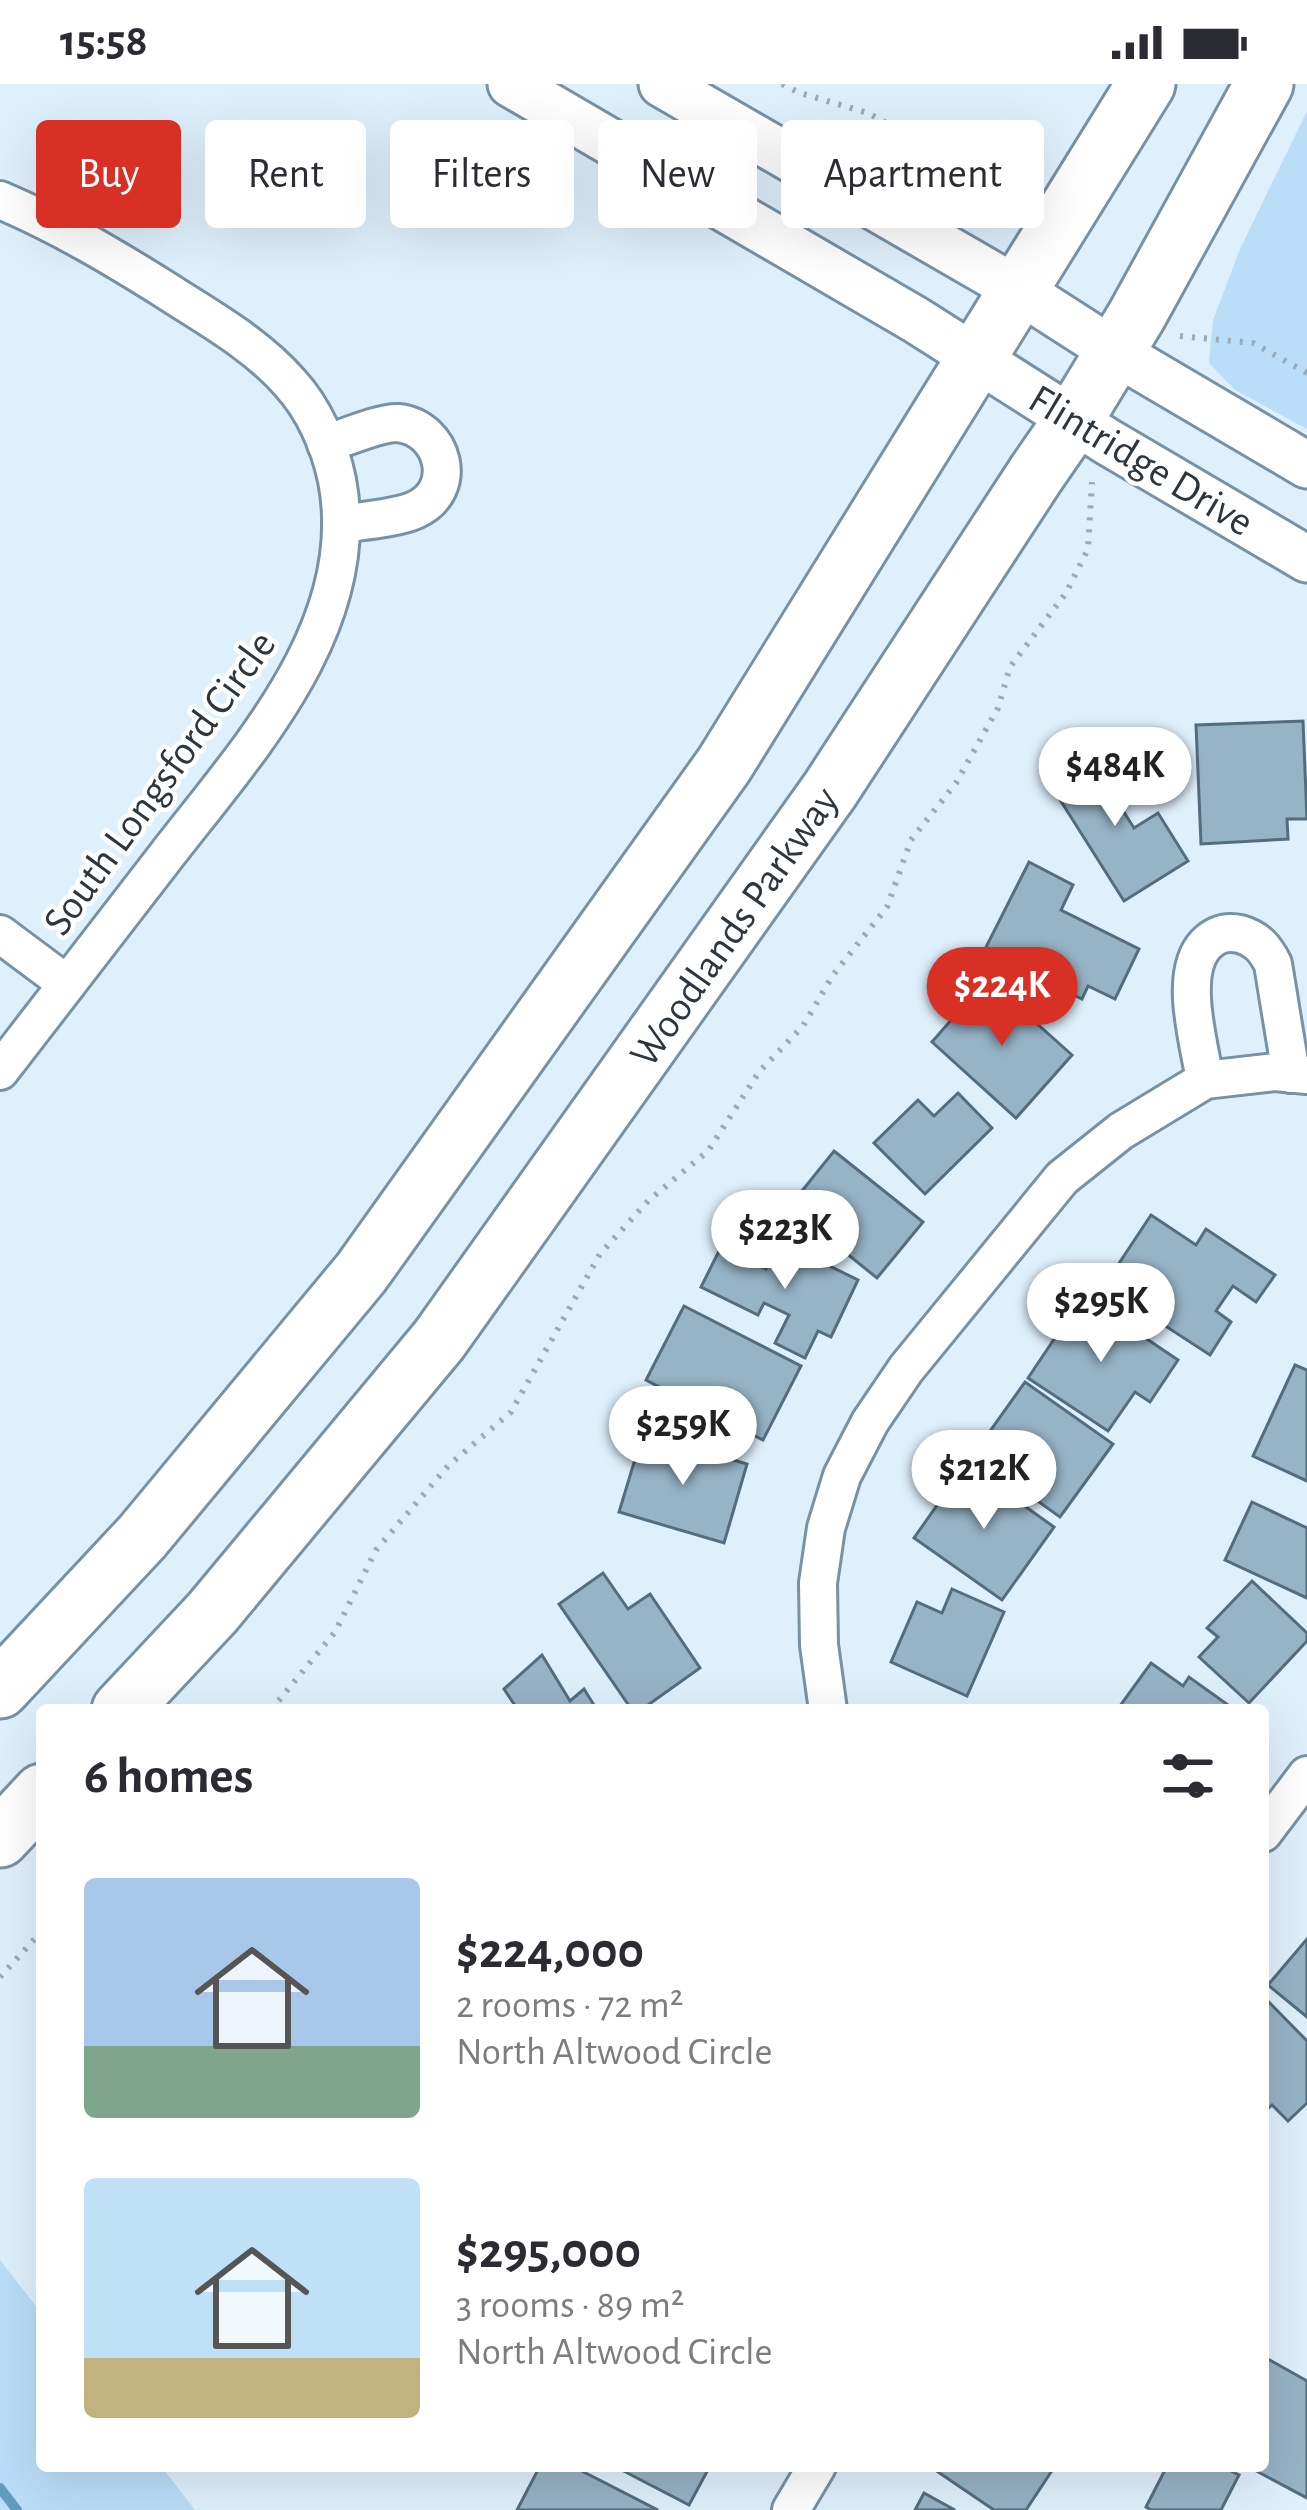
<!DOCTYPE html>
<html lang="en">
<head>
<meta charset="utf-8">
<style>
  :root { --surface:#fff; --page:#f2f2f3; --text:#2b2b33; --muted:#7c7c81; --accent:#d93025 }
  body { margin:0; font-family:"Alegreya Sans",sans-serif; background:var(--page); color:var(--text); height:100vh; display:flex; flex-direction:column; font-size:45px; white-space:nowrap }
  * { box-sizing:border-box; margin:0 }
  p { font-size:39px; color:var(--muted) }
  .icon { flex:none; width:66px; height:66px; fill:none; stroke:currentColor; stroke-width:2; stroke-linecap:round; stroke-linejoin:round }
  .map { position:relative; flex:1; overflow:hidden }
  .panel { position:absolute; left:36px; top:1620px; width:1233px; height:768px; display:flex; flex-direction:column; background:var(--surface); border-radius:12px; box-shadow:0 12px 48px #0002 }
  .panel>* { flex:none }
  .hud { position:absolute; left:36px; top:36px; width:1236px; height:108px; display:flex; gap:24px }
  .price { position:absolute; translate:-50% -102px; padding:0 27px; border-radius:42px; background:#fff; color:#222; font-size:39px; line-height:78px; filter:drop-shadow(0 3px 6px #0008) }
  .price::after { content:''; position:absolute; left:50%; top:72px; width:36px; height:27px; margin-left:-18px; background:inherit; clip-path:polygon(0 0,100% 0,50% 100%) }
  .price.selected { background:var(--accent); color:#fff }
  ul { padding:0; list-style:none }
  li { display:flex; align-items:center; gap:36px; height:300px; padding:0 48px }
  li span { display:grid; place-items:center; flex:none; width:336px; height:240px; border-radius:12px; color:#555 }
  li>.icon { margin-inline-start:auto }
  span .icon { width:144px; height:144px; fill:#fffc; stroke-width:1 }
  li b { font-size:51px }
  h2 { display:flex; justify-content:space-between; align-items:center; height:144px; padding:0 48px; font-size:51px }
  .chip { padding:0 42px; border-radius:12px; background:var(--surface); box-shadow:0 12px 48px #0002; font-size:42px; line-height:108px }
  .chip.selected { background:var(--accent); color:#fff }
  .status { display:flex; justify-content:space-between; align-items:center; height:84px; padding:0 60px; background:var(--surface); direction:ltr }
  .status svg { height:33px; fill:currentColor }
  .map>svg:first-child { display:block }
  .green { fill:#badef7 }
  .lines { fill:none; stroke-linecap:round; stroke-linejoin:round }
  .stream { stroke:#649cc0; stroke-width:10 }
  .building { fill:#97b3c6; stroke:#536d7f; stroke-width:3 }
  .minor-casing { stroke:#7792a5; stroke-width:42 }
  .tertiary-casing { stroke:#7792a5; stroke-width:51 }
  .primary-casing { stroke:#7792a5; stroke-width:63 }
  .path { stroke:#9baab5; stroke-width:6; stroke-dasharray:3 9; stroke-linecap:butt }
  .minor { stroke:#fff; stroke-width:36 }
  .tertiary { stroke:#fff; stroke-width:45 }
  .primary { stroke:#fff; stroke-width:57 }
  .labels { text-anchor:middle; stroke-width:9; stroke-linejoin:round; paint-order:stroke }
  .street-label { font-size:42px; fill:#2b363e; stroke:#fff }
</style>
</head>
<body>
<div class="status"><b>15:58</b><svg viewBox="0 0 49 12"><path d="M0 12V9h3v3zM5 12V6h3v6zM10 12V3h3v9zM15 12V0h3v12zM26 1h20v11H26zM47 4h2v5h-2z"/></svg></div>
<div class="map">
<svg width="1307" height="2426" viewBox="0 0 1307 2426">
  <rect width="100%" height="100%" fill="#dff0fd"/>
  <g class="green">
    <path d="M1307,27V345L1235,306L1209,279L1213,236L1240,165Z"/>
    <path d="M0,2176L42,2230V2382H161L195,2426H0Z"/>
  </g>
  <g class="lines">
    <path class="stream" d="M0,2404L17,2426"/>
  </g>
  <g class="building">
    <path d="M1303,637L1307,735H1287L1288,755L1201,760L1196,641Z"/>
    <path d="M1085,667L1134,744L1158,729L1188,777L1124,817L1045,692Z"/>
    <path d="M1029,778L1073,801L1061,826L1139,865L1115,915L1088,902L1082,915L984,867Z"/>
    <path d="M987,895L1072,971L1016,1034L932,958Z"/>
    <path d="M958,1009L992,1044L925,1110L874,1059L918,1016L934,1032Z"/>
    <path d="M834,1067L923,1138L877,1194L789,1123Z"/>
    <path d="M1151,1131L1196,1161L1206,1145L1275,1191L1256,1218L1233,1202L1216,1227L1231,1238L1210,1271L1104,1202Z"/>
    <path d="M779,1157L858,1196L831,1253L818,1247L805,1274L775,1259L789,1231L764,1219L758,1231L701,1203L721,1163L766,1185Z"/>
    <path d="M1083,1212L1178,1276L1150,1318L1135,1308L1108,1347L1028,1294Z"/>
    <path d="M684,1222L801,1282L763,1356L646,1296Z"/>
    <path d="M1295,1281L1307,1286V1397L1253,1372Z"/>
    <path d="M1025,1298L1113,1360L1060,1433L973,1371Z"/>
    <path d="M643,1349L747,1380L724,1459L619,1428Z"/>
    <path d="M966,1380L1054,1443L1002,1516L914,1454Z"/>
    <path d="M1252,1418L1307,1444V1514L1225,1476Z"/>
    <path d="M603,1489L628,1525L650,1510L700,1584L641,1626H632L559,1520Z"/>
    <path d="M1252,1497L1307,1549V1557L1249,1619L1199,1573L1218,1553L1207,1544Z"/>
    <path d="M952,1505L1004,1528L967,1612L891,1578L917,1518L942,1529Z"/>
    <path d="M542,1571L570,1617L584,1605L597,1626H518L504,1605Z"/>
    <path d="M1151,1579L1183,1602L1189,1593L1235,1626H1117Z"/>
    <path d="M1307,1855V1933L1268,1901Z"/>
    <path d="M1263,1912L1307,1957V2019L1288,2037L1272,2021L1263,2029Z"/>
    <path d="M1268,2275L1307,2297V2414L1247,2382H1263V2284Z"/>
    <path d="M540,2382H572L658,2426H517Z"/>
    <path d="M614,2382H710L689,2421Z"/>
    <path d="M938,2382H1055L1026,2426H994L935,2386Z"/>
    <path d="M1167,2382H1221L1239,2391L1221,2426H1151L1146,2423Z"/>
    <path d="M924,2409L955,2426H915Z"/>
  </g>
  <g class="lines">
    <defs>
      <g id="minor">
        <path d="M0,116C59,141 113,173 167,207C210,235 256,260 290,299C314,325 330,362 337,396C365,541 248,666 166,772C111,844 55,915 0,987"/>
        <path d="M326,360C344,354 381,338 398,339C444,344 460,406 415,426C398,434 360,437 341,440"/>
        <path d="M0,850L67,900"/>
        <path d="M1205,996C1199,959 1178,889 1206,860C1216,850 1226,847 1240,850C1257,855 1265,864 1273,880L1291,990"/>
        <path d="M828,1626L819,1561L818,1499L826,1444L842,1392L870,1338L906,1285L1062,1094L1121,1047L1205,996L1275,988L1307,991"/>
        <path d="M1263,1749L1307,1691"/>
        <path d="M791,2426L817,2382"/>
      </g>
      <g id="tertiary">
        <path d="M511,0L916,236L1108,358L1307,475"/>
        <path d="M662,0L1020,207L1115,268L1307,381"/>
      </g>
      <g id="primary">
        <path d="M0,1605L142,1453L361,1189L724,681L1146,0"/>
        <path d="M121,1626L212,1529L439,1256L830,706L1036,390L1074,335L1137,231L1264,0"/>
        <path d="M0,1754L42,1709"/>
      </g>
    </defs>
    <use href="#minor" class="minor-casing"/>
    <use href="#tertiary" class="tertiary-casing"/>
    <use href="#primary" class="primary-casing"/>
    <g class="path">
      <path d="M782,0L800,9L868,29L903,48L931,74L944,115"/>
      <path d="M1180,252L1253,259L1307,289"/>
      <path d="M271,1626L335,1548L376,1466L448,1382L511,1328L600,1170L648,1117L708,1067L759,988L803,942L833,891L887,823L911,756L956,699L998,624L1010,583L1066,509L1088,465L1092,398"/>
      <path d="M0,1893L42,1847"/>
    </g>
    <use href="#minor" class="minor"/>
    <use href="#tertiary" class="tertiary"/>
    <use href="#primary" class="primary"/>
  </g>
  <g class="labels">
    <g class="street-label">
      <text transform="translate(1142 375) rotate(31)" y="15">Flintridge Drive</text>
      <text transform="translate(158 698) rotate(-54)" y="15">South Longsford Circle</text>
      <text transform="translate(733 842) rotate(-55)" y="15">Woodlands Parkway</text>
    </g>
  </g>
</svg>
<b class="price" style="left:1115px;top:745px">$484K</b>
<b class="price selected" style="left:1002px;top:965px">$224K</b>
<b class="price" style="left:785px;top:1208px">$223K</b>
<b class="price" style="left:1101px;top:1281px">$295K</b>
<b class="price" style="left:683px;top:1404px">$259K</b>
<b class="price" style="left:984px;top:1448px">$212K</b>
<div class="hud">
<a class="chip selected">Buy</a>
<a class="chip">Rent</a>
<a class="chip">Filters</a>
<a class="chip">New</a>
<a class="chip">Apartment</a>
</div>
<section class="panel">
<h2>6 homes<svg class="icon" aria-label="filters" viewBox="0 0 24 24"><path d="M4 7h16M4 17h16"/><circle cx="9" cy="7" r="2"/><circle cx="15" cy="17" r="2"/></svg></h2>
<ul>
<li><span style="background:linear-gradient(#a9c7e8 70%,#7fa58c 0)"><svg class="icon" aria-label="home" viewBox="0 0 24 24"><path d="M3 11l9-7 9 7M6 9v11h12V9"/></svg></span><div><b>$224,000</b><p>2 rooms · 72 m²</p><p>North Altwood Circle</p></div></li>
<li><span style="background:linear-gradient(#bfe0f5 75%,#c2b280 0)"><svg class="icon" aria-label="home" viewBox="0 0 24 24"><path d="M3 11l9-7 9 7M6 9v11h12V9"/></svg></span><div><b>$295,000</b><p>3 rooms · 89 m²</p><p>North Altwood Circle</p></div></li>
</ul>
</section>
</div>
</body>
</html>
